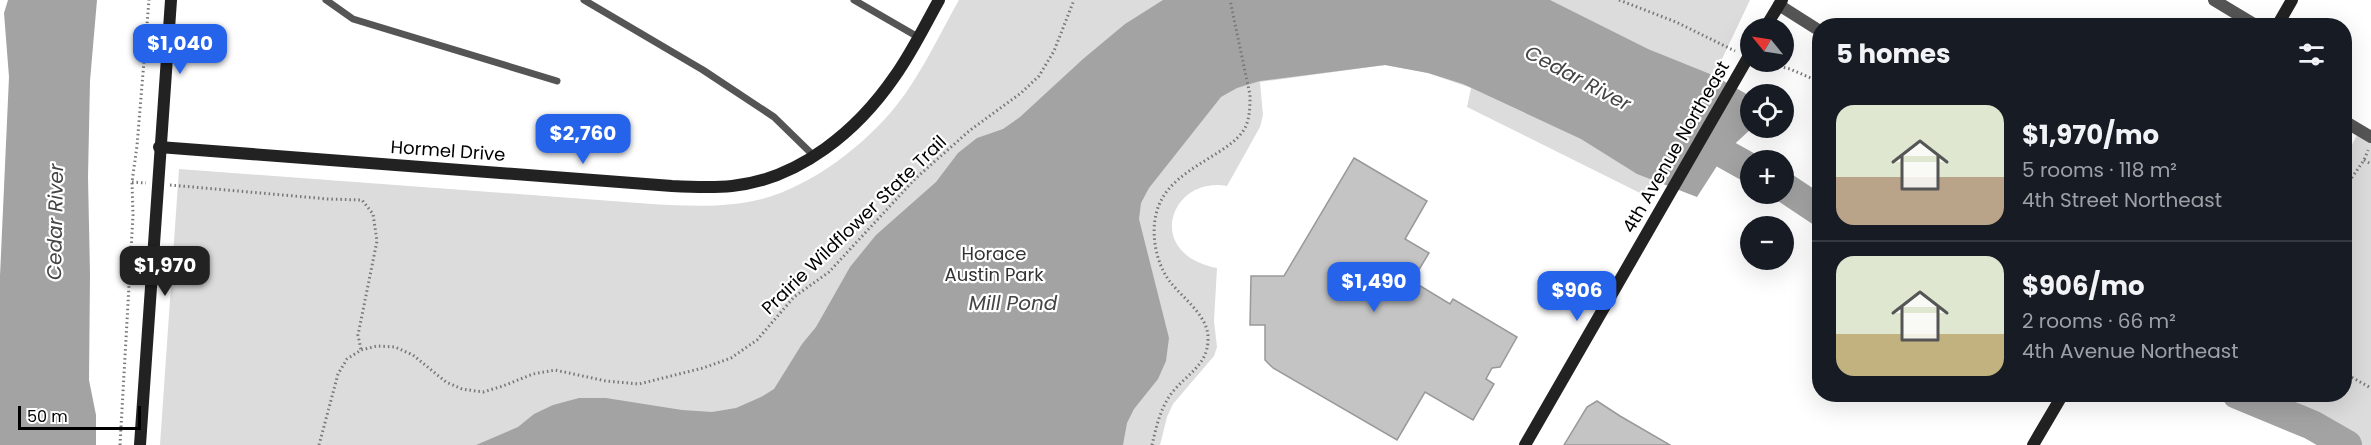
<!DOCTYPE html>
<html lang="en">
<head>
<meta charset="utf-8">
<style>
  :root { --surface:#171b24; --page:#20242c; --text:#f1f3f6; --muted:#9ea1a6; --line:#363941; --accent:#2563eb }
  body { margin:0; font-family:Poppins,sans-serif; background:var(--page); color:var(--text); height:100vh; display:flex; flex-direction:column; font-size:22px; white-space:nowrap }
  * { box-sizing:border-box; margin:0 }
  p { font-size:20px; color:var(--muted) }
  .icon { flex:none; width:33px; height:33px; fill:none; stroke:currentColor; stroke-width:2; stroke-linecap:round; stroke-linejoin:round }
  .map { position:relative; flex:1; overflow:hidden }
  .details { position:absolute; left:1812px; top:18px; width:540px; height:384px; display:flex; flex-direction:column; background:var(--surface); border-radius:24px; box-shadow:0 6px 24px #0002 }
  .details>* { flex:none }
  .needle { width:39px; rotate:300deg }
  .buttons { position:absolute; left:1740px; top:18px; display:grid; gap:12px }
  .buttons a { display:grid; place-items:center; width:54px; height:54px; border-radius:50%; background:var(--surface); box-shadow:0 6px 24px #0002; font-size:30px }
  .scale { position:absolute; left:18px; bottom:15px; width:123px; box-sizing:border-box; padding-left:6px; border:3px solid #000; border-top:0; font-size:16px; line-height:21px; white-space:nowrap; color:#000; -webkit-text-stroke:4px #fff; paint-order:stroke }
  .price { position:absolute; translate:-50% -51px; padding:0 14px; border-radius:12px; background:var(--accent); color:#fff; font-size:20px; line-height:39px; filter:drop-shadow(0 2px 3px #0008) }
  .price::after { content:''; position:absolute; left:50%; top:36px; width:18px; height:14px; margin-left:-9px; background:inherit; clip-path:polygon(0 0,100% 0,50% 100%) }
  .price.selected { background:#222; color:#fff }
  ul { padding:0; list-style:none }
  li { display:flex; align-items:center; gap:18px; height:150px; padding:0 24px }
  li+li { border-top:2px solid var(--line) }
  li span { display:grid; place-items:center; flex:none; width:168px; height:120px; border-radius:18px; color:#555 }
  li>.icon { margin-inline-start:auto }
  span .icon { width:72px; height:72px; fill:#fffc; stroke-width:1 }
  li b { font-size:26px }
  h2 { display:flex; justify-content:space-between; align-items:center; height:72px; padding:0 24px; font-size:26px }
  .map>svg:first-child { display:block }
  .green { fill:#dcdcdc }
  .water { fill:#a3a3a3 }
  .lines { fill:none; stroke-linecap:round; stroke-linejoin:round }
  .river { stroke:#a3a3a3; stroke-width:30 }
  .building { fill:#c4c4c4; stroke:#999; stroke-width:1.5 }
  .path { stroke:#777; stroke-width:3; stroke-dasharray:1.5 3; stroke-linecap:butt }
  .lane { stroke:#555; stroke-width:7 }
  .street { stroke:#555; stroke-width:12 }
  .secondary { stroke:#222; stroke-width:12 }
  .labels { text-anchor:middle; stroke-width:4.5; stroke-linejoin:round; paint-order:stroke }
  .street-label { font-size:18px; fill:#000; stroke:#fff }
  .park-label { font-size:18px; fill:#333; stroke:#fff }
  .water-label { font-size:20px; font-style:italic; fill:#444; stroke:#fff }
</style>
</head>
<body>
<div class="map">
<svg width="2371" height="445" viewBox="0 0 2371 445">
  <rect width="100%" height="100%" fill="#fff"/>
  <g class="green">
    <path d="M959,0H1750L1722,59L1644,195L1467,107L1471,88L1428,73L1385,65L1260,82L1263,115L1260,127L1227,186C1170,176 1143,254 1217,268L1214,321L1217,347L1214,356L1173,404L1167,417L1160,445H160L179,169L652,204C689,206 726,208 762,199C811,186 864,146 896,106C921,75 939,35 959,0Z"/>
    <path d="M2360,130L2371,137V445H2347L2312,425L2237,395L2344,394L2345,157Z"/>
  </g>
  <g class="water">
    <path d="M8,0H97L90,81L88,177L90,274L89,380L96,415V445H0V276L9,77L4,13Z"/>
    <path d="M1163,0H1550L1648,49L1715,76L1750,96L1752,128L1726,152L1697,197L1637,174L1581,139L1463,84L1428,73L1385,65L1260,81L1237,88L1221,97L1149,188L1141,203L1139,219L1169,338L1166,361L1158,379L1134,409L1127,423L1123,445H476L518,427L534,414L553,405L579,398H606L682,410L712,412L736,408L761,397L774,389L802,344L816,327L850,267L876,235L936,182L958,153L977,138L1003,129L1020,117L1083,59L1125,24Z"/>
  </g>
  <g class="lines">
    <g class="river">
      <path d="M1689,134L1750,168"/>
      <path d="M1784,187L1820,211"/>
      <path d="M2237,394L2312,425L2347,445"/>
    </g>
  </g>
  <g class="building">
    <path d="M1354,158L1427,201L1405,239L1429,253L1412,281L1450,304L1453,299L1517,337L1500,367L1492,368L1486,379L1494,384L1473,420L1425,392L1397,440L1273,368L1265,360V325H1250L1251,276H1284Z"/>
    <path d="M1597,401L1620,416L1670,445H1564L1587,407Z"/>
  </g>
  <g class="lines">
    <g class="path">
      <path d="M1619,0L1676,22L1735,51"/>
      <path d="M1762,62L1790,69L1820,82"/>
      <path d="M2364,160L2371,164"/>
      <path d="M132,182L146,183"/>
      <path d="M170,185L328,199L362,200L373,214L377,241L358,335L361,350"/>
      <path d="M2344,189L2364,160L2368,150"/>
      <path d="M2344,373L2371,388"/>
      <path d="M120,445L133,215L132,182L137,146L149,0"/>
      <path d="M319,445L338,374L347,359L361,350L377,346L395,347L413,355L446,382L462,389L483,392L503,386L533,374L555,370L606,381L639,384L703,368L731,358L757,340L794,297L829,272L915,179L969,131L1021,93L1039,76L1054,51L1074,0"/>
      <path d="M1152,445C1156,428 1160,409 1171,394C1185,375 1208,366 1208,339C1209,317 1184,299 1171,283C1155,263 1149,229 1159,205C1175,165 1238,153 1247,123C1250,114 1250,104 1250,95L1230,0"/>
    </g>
    <g class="lane">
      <path d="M326,0L353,19L557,81"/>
      <path d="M584,0L703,70L774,117L814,156"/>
      <path d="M854,0L918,37"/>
    </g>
    <g class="street">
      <path d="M2214,0L2257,26"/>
      <path d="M1779,5L1820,31"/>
      <path d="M2344,121L2371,137"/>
    </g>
    <g class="secondary">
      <path d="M2277,26L2292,0"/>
      <path d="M1765,28L1782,0"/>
      <path d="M159,147L672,186C692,187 712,188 732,186C800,179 858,130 895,76C912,52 925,25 939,0"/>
      <path d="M140,445L171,0"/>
      <path d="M1525,445L1750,54"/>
      <path d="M2033,445L2063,394"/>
    </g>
  </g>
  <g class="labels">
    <g class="street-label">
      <text transform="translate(1676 147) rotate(-60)" y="6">4th Avenue Northeast</text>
      <text transform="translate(448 151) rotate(4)" y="6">Hormel Drive</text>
      <text transform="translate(854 225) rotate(-44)" y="6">Prairie Wildflower State Trail</text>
    </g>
    <g class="park-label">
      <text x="994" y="260">Horace<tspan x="994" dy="21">Austin Park</tspan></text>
    </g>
    <g class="water-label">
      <text transform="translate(1578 78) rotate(28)" y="7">Cedar River</text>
      <text transform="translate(55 222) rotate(-89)" y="7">Cedar River</text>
      <text x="1013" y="310">Mill Pond</text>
    </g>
  </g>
</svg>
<div class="buttons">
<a><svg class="needle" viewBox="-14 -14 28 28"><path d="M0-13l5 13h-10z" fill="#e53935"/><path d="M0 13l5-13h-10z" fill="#9ea1a6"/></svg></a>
<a><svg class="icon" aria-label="locate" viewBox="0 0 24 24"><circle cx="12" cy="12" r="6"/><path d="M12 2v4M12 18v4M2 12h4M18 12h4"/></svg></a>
<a>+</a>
<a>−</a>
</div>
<div class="scale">50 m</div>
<b class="price" style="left:180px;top:75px">$1,040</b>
<b class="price" style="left:583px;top:165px">$2,760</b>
<b class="price selected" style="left:165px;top:297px">$1,970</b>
<b class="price" style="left:1374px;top:313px">$1,490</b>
<b class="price" style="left:1577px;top:322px">$906</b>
<section class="details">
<h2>5 homes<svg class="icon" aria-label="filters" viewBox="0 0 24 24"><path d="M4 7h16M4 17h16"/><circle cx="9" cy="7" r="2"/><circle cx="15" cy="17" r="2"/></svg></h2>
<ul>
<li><span style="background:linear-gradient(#dfe7d0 60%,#b9a48a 0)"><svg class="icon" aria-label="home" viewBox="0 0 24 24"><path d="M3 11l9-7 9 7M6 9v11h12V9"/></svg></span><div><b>$1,970/mo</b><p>5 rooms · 118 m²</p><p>4th Street Northeast</p></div></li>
<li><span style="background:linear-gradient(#dfe7d0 65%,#c2b280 0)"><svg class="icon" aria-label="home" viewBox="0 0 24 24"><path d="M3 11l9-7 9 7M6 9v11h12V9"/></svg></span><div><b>$906/mo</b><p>2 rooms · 66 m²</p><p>4th Avenue Northeast</p></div></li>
</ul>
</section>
</div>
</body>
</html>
